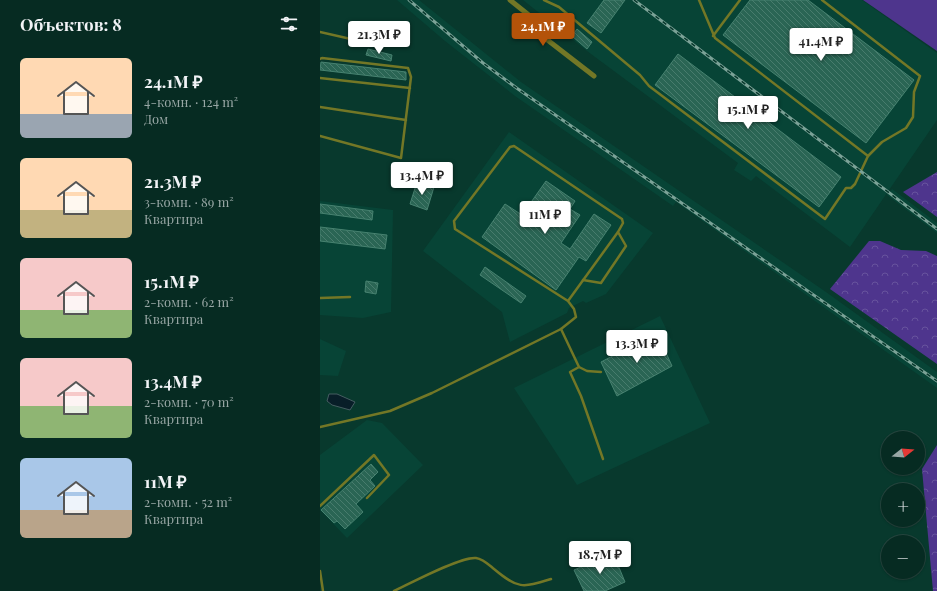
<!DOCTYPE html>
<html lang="ru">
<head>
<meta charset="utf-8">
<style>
  :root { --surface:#062b22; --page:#0f332a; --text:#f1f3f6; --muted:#98a7a5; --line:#274740; --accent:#b45309 }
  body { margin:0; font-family:"Playfair Display",serif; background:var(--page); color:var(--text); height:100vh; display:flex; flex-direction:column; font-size:15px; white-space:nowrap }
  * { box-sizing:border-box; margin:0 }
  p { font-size:13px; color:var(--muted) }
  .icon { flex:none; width:22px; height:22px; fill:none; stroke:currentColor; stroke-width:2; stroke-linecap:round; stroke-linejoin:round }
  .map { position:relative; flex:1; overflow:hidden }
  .side { display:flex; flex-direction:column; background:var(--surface); width:320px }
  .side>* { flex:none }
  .needle { width:26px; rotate:73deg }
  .tools { position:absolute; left:561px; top:431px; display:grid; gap:8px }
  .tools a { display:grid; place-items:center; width:44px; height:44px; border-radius:50%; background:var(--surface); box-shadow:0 1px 3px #0004,0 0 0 1px var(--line); font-size:20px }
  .price { position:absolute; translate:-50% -34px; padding:0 9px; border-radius:4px; background:#fff; color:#222; font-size:13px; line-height:26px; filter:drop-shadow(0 1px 2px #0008) }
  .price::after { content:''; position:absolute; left:50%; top:24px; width:12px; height:9px; margin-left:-6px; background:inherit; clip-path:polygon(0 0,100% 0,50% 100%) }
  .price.active { background:var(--accent); color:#fff }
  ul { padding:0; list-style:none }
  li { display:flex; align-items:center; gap:12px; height:100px; padding:0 20px }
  li span { display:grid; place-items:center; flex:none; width:112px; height:80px; border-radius:6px; color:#555 }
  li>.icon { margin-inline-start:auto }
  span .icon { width:48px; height:48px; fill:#fffc; stroke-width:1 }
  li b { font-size:17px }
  h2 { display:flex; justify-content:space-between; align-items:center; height:48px; padding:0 20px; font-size:17px }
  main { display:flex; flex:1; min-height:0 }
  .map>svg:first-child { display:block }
  .built { fill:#074436 }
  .green { fill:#4e358d }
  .forest { fill:url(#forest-crowns) }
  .water { fill:#081e28; stroke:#455d61 }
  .building { fill:url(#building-back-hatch); stroke:#478270 }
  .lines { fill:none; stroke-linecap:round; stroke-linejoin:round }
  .service { stroke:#737726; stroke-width:2.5 }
  .minor { stroke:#737726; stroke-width:5 }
  .rail-casing { stroke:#7ba297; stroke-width:3 }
  .rail { stroke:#08392d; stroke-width:1.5; stroke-dasharray:4.5; stroke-linecap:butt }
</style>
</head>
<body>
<main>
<section class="side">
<h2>Объектов: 8<svg class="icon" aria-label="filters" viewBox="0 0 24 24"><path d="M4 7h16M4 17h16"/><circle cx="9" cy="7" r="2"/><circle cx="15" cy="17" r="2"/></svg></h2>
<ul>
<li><span style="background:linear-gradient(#ffd9b3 70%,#9aa5b1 0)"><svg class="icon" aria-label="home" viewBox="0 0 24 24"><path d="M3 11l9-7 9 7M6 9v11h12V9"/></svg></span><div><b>24.1M ₽</b><p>4-комн. · 124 m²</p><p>Дом</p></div></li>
<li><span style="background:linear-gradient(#ffd9b3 65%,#c2b280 0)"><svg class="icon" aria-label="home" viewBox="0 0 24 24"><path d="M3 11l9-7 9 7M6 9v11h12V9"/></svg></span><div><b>21.3M ₽</b><p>3-комн. · 89 m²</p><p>Квартира</p></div></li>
<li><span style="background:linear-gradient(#f6c9c9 65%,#8fb573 0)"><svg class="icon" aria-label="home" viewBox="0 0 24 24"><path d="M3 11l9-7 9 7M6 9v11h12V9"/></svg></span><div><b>15.1M ₽</b><p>2-комн. · 62 m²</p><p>Квартира</p></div></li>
<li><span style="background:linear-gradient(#f6c9c9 60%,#8fb573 0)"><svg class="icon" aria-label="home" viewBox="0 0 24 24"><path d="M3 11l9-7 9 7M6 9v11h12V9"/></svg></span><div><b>13.4M ₽</b><p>2-комн. · 70 m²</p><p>Квартира</p></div></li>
<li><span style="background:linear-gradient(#a9c7e8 65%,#b9a48a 0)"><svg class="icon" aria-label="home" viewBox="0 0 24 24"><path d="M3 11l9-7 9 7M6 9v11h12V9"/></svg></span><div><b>11M ₽</b><p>2-комн. · 52 m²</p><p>Квартира</p></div></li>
</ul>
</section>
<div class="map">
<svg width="617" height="591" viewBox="0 0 617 591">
  <defs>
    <pattern id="forest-crowns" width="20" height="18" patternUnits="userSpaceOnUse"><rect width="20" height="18" fill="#4e358d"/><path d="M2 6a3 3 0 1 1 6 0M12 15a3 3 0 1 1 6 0" fill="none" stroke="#67539d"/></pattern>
    <pattern id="building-back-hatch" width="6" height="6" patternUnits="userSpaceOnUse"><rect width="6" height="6" fill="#2a6554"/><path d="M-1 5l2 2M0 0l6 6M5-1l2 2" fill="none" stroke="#487c6d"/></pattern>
  </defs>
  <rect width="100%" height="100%" fill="#08392d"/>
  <g class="built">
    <path d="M77,0H99L201,82L506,292L617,372V388L356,202L353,206L195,96L125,41Z"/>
    <path d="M203,0H542L617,53V120L530,247L436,176L431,181L414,170L418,163L271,54Z"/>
    <path d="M189,132L333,233L286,294L266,303L263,301L249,308L247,313L190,342L182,312L103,251Z"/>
    <path d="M572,189L617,223V233L567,195Z"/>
    <path d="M0,201L73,210L71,312L43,318L0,315Z"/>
    <path d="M340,316L390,423L257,485L194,388Z"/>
    <path d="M0,339L26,351L18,376L0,375Z"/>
    <path d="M47,420L62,423L103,465L27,538L0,510V455Z"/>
  </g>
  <path class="green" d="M543,0H617V51Z"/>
  <g class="forest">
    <path d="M617,172V217L583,192Z"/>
    <path d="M549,241H560L581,250L606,251L617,256V364L510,289Z"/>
    <path d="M617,445V591H613L602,469Z"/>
  </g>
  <path class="water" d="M9,394H17L35,402L30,410L12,405L7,401Z"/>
  <g class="building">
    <path d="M284,0H305L281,33L267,23Z"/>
    <path d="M430,0H488L594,80L546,143L403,35Z"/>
    <path d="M257,29L272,42L267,49L252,36Z"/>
    <path d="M48,49L72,55L71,61L46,55Z"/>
    <path d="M358,54L521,177L499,207L335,85Z"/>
    <path d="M1,62L86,72V80L0,70Z"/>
    <path d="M226,181L255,201L250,209L260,215L241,243L250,249L274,214L291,225L266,261L259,257L236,290L162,237L185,204L202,215Z"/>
    <path d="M97,182L114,187L107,210L90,204Z"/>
    <path d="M0,204L53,211L52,220L0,213Z"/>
    <path d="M0,227L67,235L65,249L0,241Z"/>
    <path d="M165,267L206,296L201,303L160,275Z"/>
    <path d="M46,281L58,283L56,294L45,292Z"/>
    <path d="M337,333L352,366L297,396L281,362Z"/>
    <path d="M51,464L58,472L50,480L55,486L36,504L43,512L25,529L17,521L14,523L1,510Z"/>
    <path d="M293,553L305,582L285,591H264L254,570Z"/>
  </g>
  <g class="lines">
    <g class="service">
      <path d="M224,0L239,7L320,75L329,86L505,219L526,188H531L535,184L548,156L395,38L379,0"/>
      <path d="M502,0L600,76L594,92L593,117L586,128L562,142L548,156"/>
      <path d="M0,32L44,42"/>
      <path d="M393,36L420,0"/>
      <path d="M0,59L2,58L88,68L91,77L81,158L0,136"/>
      <path d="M0,78L90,88"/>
      <path d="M0,107L86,120"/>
      <path d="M263,280L281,283L306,246L298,232"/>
      <path d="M0,298L30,297"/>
      <path d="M241,329L259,367L250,372L261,396L283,459"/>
      <path d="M259,367L267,371L281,372"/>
      <path d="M0,427L70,411L112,393L241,329L256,317L254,309L248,301L135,229L134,221L190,147L194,146L302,219L303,223L298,232L248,301"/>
      <path d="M0,506L54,455L69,475L47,498"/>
      <path d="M0,571L3,591"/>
      <path d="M74,591C89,584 141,556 156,558C163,559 168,564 174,569C198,589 202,588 231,579"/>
    </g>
    <path class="minor" d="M190,0L220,24L221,35L274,76"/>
    <defs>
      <g id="rail">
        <path d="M89,0L163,63L198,89L617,381"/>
        <path d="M314,0L617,229"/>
      </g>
    </defs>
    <use href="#rail" class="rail-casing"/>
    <use href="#rail" class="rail"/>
  </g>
</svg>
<div class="tools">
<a><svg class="needle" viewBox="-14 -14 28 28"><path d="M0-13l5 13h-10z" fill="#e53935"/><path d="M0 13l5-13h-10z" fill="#98a7a5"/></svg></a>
<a>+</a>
<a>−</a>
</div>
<b class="price active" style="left:223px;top:47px">24.1M ₽</b>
<b class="price" style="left:59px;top:55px">21.3M ₽</b>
<b class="price" style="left:501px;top:62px">41.4M ₽</b>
<b class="price" style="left:428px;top:130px">15.1M ₽</b>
<b class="price" style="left:102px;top:196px">13.4M ₽</b>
<b class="price" style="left:225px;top:235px">11M ₽</b>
<b class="price" style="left:317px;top:364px">13.3M ₽</b>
<b class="price" style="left:280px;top:575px">18.7M ₽</b>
</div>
</main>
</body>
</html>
